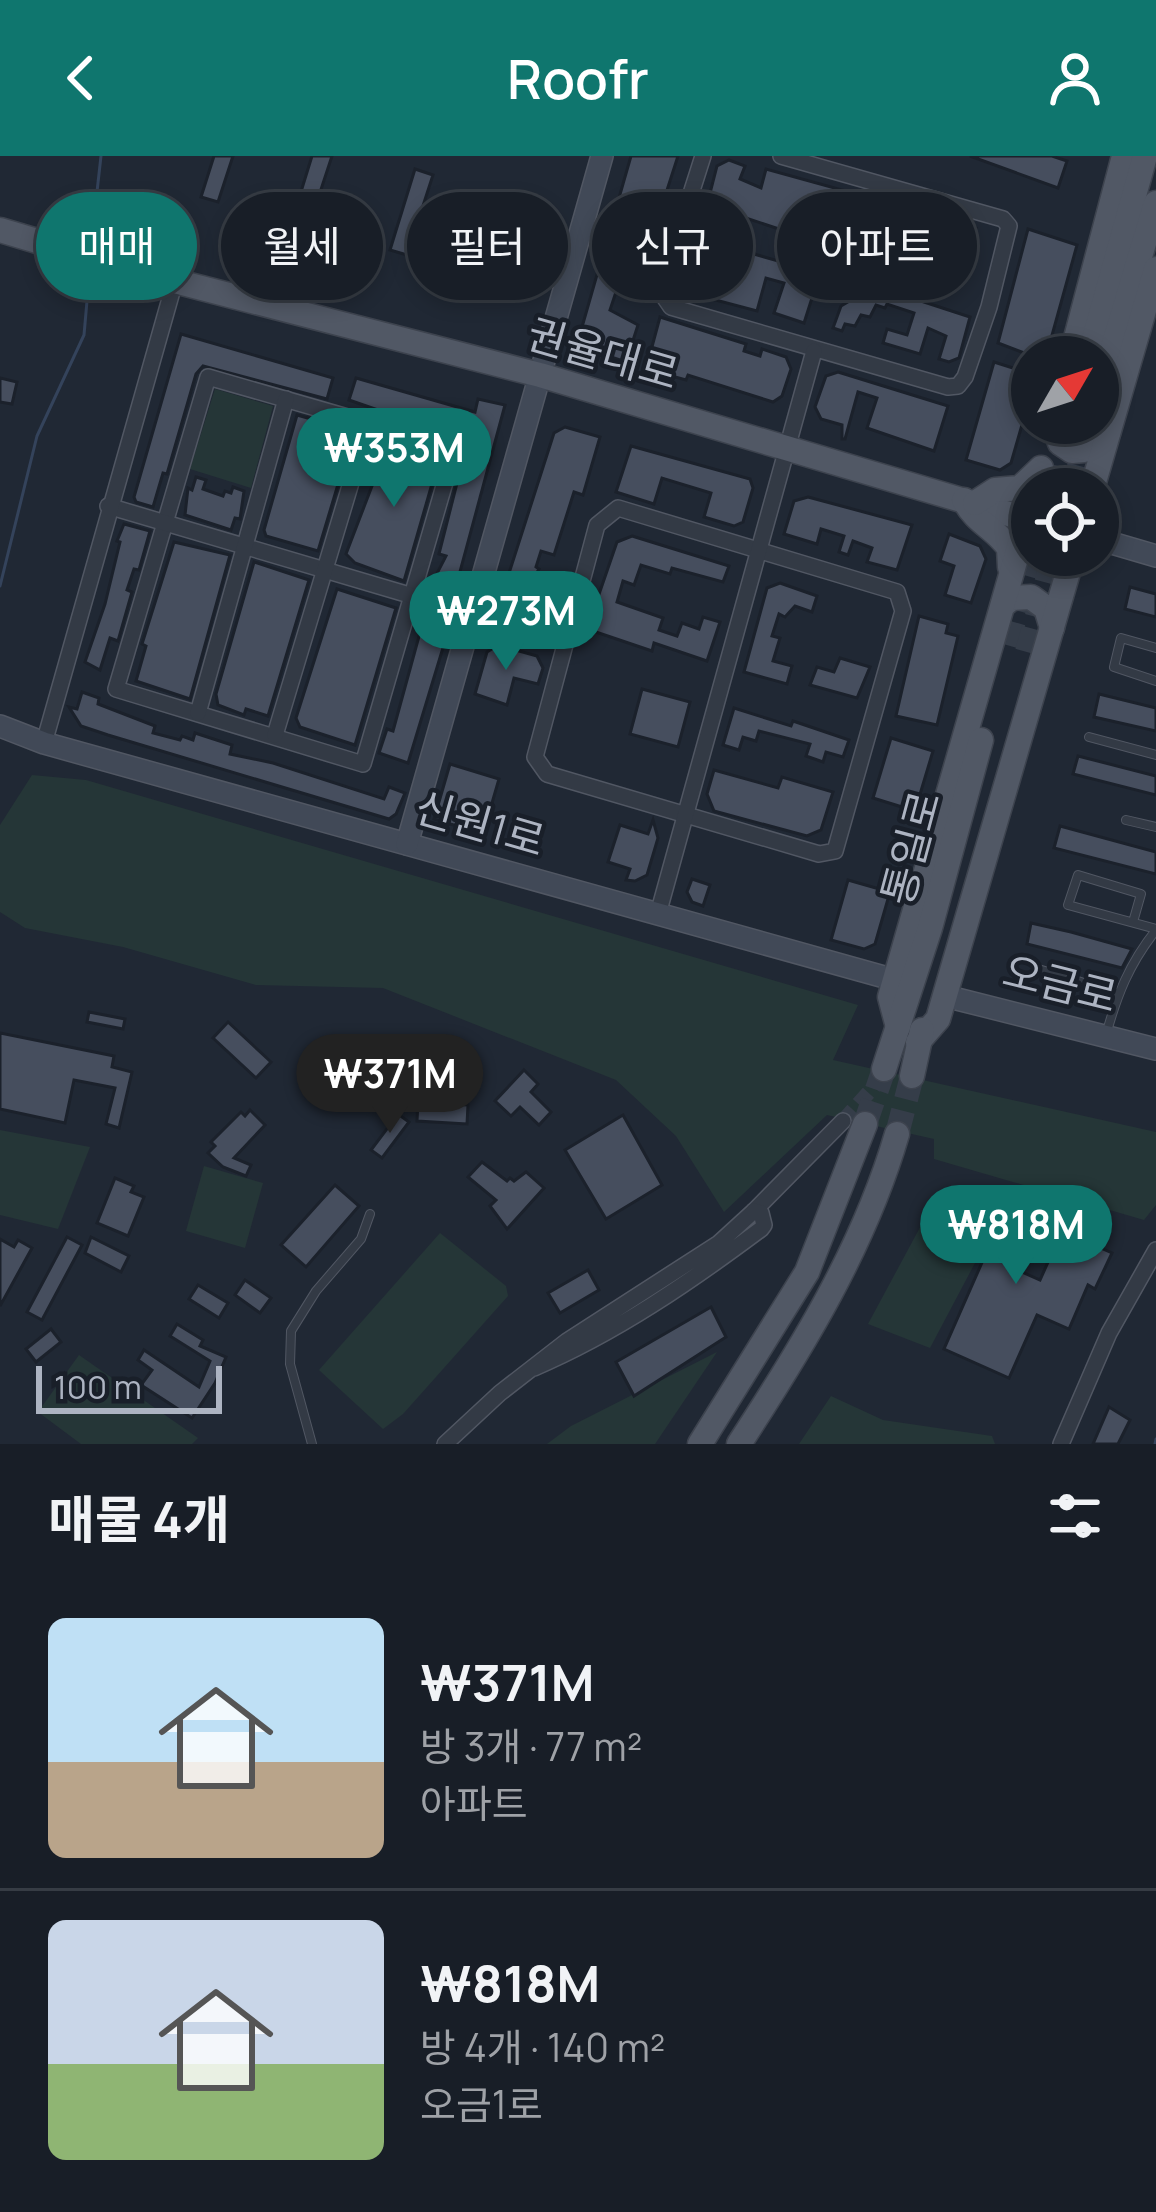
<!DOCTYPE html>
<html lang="ko">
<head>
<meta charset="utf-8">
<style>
  :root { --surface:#181e27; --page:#21272f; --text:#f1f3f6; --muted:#9fa2a7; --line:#363c44; --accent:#0f766e }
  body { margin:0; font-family:Manrope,"Noto Sans KR",sans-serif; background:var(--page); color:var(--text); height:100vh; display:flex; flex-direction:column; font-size:45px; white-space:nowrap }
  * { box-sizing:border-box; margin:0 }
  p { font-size:39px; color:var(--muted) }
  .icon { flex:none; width:66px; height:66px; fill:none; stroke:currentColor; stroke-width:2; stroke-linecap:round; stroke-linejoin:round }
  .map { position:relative; height:1288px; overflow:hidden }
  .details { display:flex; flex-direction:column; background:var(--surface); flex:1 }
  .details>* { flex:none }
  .banner { position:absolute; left:36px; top:36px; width:1086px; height:108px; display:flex; gap:24px }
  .needle { width:78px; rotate:51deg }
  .controls { position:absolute; left:1011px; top:180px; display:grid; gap:24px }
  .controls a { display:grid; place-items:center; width:108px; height:108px; border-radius:50%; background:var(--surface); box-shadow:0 6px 18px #0003,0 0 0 3px var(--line); font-size:60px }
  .scale { position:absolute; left:36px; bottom:30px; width:186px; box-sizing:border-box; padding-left:12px; border:6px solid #adb4c2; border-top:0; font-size:33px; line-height:42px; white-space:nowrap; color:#adb4c2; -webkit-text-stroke:9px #191f29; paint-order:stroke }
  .price { position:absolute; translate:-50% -102px; padding:0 27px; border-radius:42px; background:var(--accent); color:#fff; font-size:39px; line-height:78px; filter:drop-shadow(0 3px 6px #0008) }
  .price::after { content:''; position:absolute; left:50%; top:72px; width:36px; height:27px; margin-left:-18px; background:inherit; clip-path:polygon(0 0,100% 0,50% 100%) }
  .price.active { background:#222; color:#fff }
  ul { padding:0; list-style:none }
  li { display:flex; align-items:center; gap:36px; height:300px; padding:0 48px }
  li+li { border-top:3px solid var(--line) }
  li span { display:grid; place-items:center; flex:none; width:336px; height:240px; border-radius:18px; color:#555 }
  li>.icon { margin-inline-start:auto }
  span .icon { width:144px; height:144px; fill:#fffc; stroke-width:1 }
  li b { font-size:51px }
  h2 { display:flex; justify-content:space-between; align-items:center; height:144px; padding:0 48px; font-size:51px }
  .tag { padding:0 42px; border-radius:54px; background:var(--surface); box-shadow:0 6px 18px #0003,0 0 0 3px var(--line); font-size:42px; line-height:108px }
  .tag.active { background:var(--accent); color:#fff }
  header { display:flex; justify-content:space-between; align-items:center; height:156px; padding:0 48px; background:var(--accent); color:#fff; font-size:54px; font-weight:600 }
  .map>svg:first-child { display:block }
  .green { fill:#253637 }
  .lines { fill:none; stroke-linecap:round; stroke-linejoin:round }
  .stream { stroke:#34435b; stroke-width:3 }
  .building { fill:#464e5e; stroke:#1b212b; stroke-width:3 }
  .street-tunnel { stroke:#353d49; stroke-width:15; stroke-dasharray:15 8; stroke-linecap:butt }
  .primary-tunnel { stroke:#353d49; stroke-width:24; stroke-dasharray:24 12; stroke-linecap:butt }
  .lane-casing { stroke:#515763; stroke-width:10 }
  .street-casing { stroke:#515763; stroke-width:18 }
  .secondary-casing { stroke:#515763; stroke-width:24 }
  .primary-casing { stroke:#3d434e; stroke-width:27 }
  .lane { stroke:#333a45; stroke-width:8 }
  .street { stroke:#333a45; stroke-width:15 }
  .secondary { stroke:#414957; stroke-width:21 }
  .primary { stroke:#515865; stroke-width:24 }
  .labels { text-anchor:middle; stroke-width:9; stroke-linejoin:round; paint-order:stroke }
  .street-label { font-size:42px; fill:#adb4c2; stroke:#191f29 }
</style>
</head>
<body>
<header><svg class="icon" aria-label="back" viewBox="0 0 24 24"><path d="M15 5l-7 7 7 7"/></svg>Roofr<svg class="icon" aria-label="person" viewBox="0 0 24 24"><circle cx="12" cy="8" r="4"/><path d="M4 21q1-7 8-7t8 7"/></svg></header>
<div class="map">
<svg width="1156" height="1288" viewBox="0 0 1156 1288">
  <rect width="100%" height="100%" fill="#202834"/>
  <g class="green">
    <path d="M215,233L273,250L251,332L190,313Z"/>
    <path d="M32,619L86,624L858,849L833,904L1156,976V1049L1144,1064L934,1003V983L827,959L724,1056L676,980L616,924L383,832L256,829L123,791L25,772L0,756V669Z"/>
    <path d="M0,974L90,991L58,1073L0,1059Z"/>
    <path d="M204,1010L263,1027L245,1092L186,1075Z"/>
    <path d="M924,1064L985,1088L930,1192L868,1168Z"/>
    <path d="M440,1077L506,1130L508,1140L403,1258L383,1273L319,1214Z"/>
    <path d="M717,1196L655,1288H547L571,1270Z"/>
    <path d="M79,1199L198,1282L192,1288H81L38,1256Z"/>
    <path d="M831,1240L883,1264L992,1280L995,1288H799Z"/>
  </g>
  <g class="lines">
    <g class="stream">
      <path d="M91,89L101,0"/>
      <path d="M0,430L37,280L84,179L90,111"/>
      <path d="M1155,1288L1156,1283"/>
    </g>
  </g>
  <g class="building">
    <path d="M214,0H233L218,46L201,41Z"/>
    <path d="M312,0H332L308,73L291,68Z"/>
    <path d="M631,0H678L648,93L656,96L643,138L618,130L610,154L638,169L626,206L584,192L580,178Z"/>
    <path d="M970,0H1052L1067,5L1058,32Z"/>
    <path d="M729,4L745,10L740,23L761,32L766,13L842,34L833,65L820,61L816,73L794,78L707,49L717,10Z"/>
    <path d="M415,13L433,19L407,99L390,94Z"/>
    <path d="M892,48L976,72L962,126L890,107L879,88Z"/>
    <path d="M511,67H527L520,125L507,124Z"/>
    <path d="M1028,73L1077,89L1046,201H1035L998,187Z"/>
    <path d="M450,77L481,88L469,118L442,105Z"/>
    <path d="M697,82L782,106L781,111L804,119L812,142L804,167L774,157L784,127L766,122L757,155L689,137L684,124Z"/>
    <path d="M875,130L970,161L959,202L949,206L939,203L946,180L928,172L920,198L883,187L887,173L907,179L914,157L887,148L885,152L876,149L870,161L861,159L855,170L845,168L842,175L833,172L841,150Z"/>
    <path d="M660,161L746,188L744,195L760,200L762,193L786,201L791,213L782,240L773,246L688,219L686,224L646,213Z"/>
    <path d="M181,178L333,222L327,243L203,210L196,218L167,318L163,317L153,351L136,346L134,341Z"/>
    <path d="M994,206L1032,218V234L1011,307L1000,314L966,304Z"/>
    <path d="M838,216L948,250L934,295L867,272L877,242L858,236L845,283H842V269L821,263L815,251L826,220Z"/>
    <path d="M0,222L17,226L12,248L0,246Z"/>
    <path d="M356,222L475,256L478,243L505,249L454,438L430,431L446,400L439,398L471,272L416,258L413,268L374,256L375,253L349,244Z"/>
    <path d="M297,259L354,275L318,395L266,380L264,374Z"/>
    <path d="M565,271L600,281L583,339L574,336L554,399L541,395L536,411L539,413L536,418L544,421L540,428L560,435L554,451L544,456L507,446L503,436L554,277Z"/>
    <path d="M381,283L440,300L404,425L355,407L346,398L385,296L374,293Z"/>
    <path d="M631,290L750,323L753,332L743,366L734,370L704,361L711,337L662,322L654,348L616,336Z"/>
    <path d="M196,321L206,324L203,333L223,340L225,335L231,337L233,331L244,335L240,363L235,362L231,374L185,359L188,332L192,334Z"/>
    <path d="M808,341L912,369L897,414L867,406L872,392L853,385L848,399L839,396L844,380L821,373L817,388L784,378L794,345Z"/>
    <path d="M124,368L150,375L139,414L134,413L127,434L132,436L118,485L110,482L100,514L85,506L105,448L120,386L117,385Z"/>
    <path d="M949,378L980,390L986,403L971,447L945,439L954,410L940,405Z"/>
    <path d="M632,380L729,410L723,426L672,412L670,418L641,409L634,429L623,425L617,446L663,462L659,474L677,480L682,467L699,473L703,461L720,466L707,505L654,487L652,495L587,473L617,386Z"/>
    <path d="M174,386L230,399L190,543L136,525L146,490L142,488Z"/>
    <path d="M254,406L309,424L268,560L246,553L244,559L218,549L216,538Z"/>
    <path d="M780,427L817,440L812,456L795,450L785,461L779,458L772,480L780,482L773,505L792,510L787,528L744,516L767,432Z"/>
    <path d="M1130,431L1156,438V461L1125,453Z"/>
    <path d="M337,433L396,452L355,589L300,571L296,562Z"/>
    <path d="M919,460L948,468L946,477L958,480L937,569L896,560Z"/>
    <path d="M424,462L449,472L408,607L379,597L387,573L393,575Z"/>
    <path d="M498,489L537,500L543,512L538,528L514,522L507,549L475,538L487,496Z"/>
    <path d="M840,502L870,511L857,542L810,529L817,511L834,516Z"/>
    <path d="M642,533L690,546L678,591L630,578Z"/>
    <path d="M82,536L99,542L98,548L155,570L153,577L180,584L182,580L193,584L195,577L232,589L230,598L273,607L384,643L389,631L405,637L396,658L389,663L108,579L81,570L69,551L77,553Z"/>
    <path d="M1099,538L1156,552V575L1094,561Z"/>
    <path d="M734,552L791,570L793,565L849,584L843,601L826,596L823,606L806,600L810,588L759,575L756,585L743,581L739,594L723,589Z"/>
    <path d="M891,582L933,595L915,655L873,642Z"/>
    <path d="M1078,600L1156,620V639L1073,618Z"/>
    <path d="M450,608L499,623L483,678L434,663Z"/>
    <path d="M714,614L778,632L782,621L833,636L821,674L807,680L714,655L707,638Z"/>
    <path d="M653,664L658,682L647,719L635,725L626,724L630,713L608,706L620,669L648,678Z"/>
    <path d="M1060,670L1156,696V718L1054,692Z"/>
    <path d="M692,723L710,729L703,750L692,746L687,736Z"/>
    <path d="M848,724L890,736L875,788L864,793L831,784Z"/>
    <path d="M1031,767L1071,776L1132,793L1122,812L1027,788Z"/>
    <path d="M89,856L125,863L123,873L87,866Z"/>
    <path d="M228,866L271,906L256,922L213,882Z"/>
    <path d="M0,877L114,900L112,911L132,916L119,972L106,968L115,932L74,924L65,967L0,953Z"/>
    <path d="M524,914L538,928L531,936L551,956L539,969L520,951L511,960L495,945Z"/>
    <path d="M418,946L468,949L467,968L417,965Z"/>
    <path d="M250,954L265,969L234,1002L251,1009L246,1020L223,1011L208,997L215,990L211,986L241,956L245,960Z"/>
    <path d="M398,958L409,966L382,1002L371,994Z"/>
    <path d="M623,959L662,1029L606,1063L565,994Z"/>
    <path d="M482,1006L507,1025L510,1022L514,1025L526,1016L544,1032L507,1073L490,1050L496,1044L468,1021Z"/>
    <path d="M115,1022L134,1030L131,1036L144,1041L128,1080L97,1067Z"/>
    <path d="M335,1029L359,1050L306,1111L281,1089Z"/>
    <path d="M956,1037L1034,1072L1015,1113L1040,1124L1062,1075L1112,1097L1095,1133L1088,1129L1069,1173L1037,1159L1009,1222L944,1193L991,1086L944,1065Z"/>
    <path d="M67,1081L82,1089L42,1164L27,1156Z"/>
    <path d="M91,1081L129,1100L121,1116L85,1097Z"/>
    <path d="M0,1083L14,1091L18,1084L32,1092L0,1150Z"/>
    <path d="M588,1114L599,1134L560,1157L548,1137Z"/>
    <path d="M245,1124L271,1142L260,1157L235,1139Z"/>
    <path d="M198,1129L228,1147L219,1162L189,1143Z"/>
    <path d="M711,1151L726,1181L634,1240L616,1206Z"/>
    <path d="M177,1168L203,1184L200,1190L226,1201L215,1227L192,1262L141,1229L152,1214L138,1204L144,1194L199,1231L210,1205L170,1180Z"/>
    <path d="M51,1173L61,1186L36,1206L26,1193Z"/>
    <path d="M1109,1251L1130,1264L1118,1288H1093Z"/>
  </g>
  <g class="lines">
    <path class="street-tunnel" d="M843,965L880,924"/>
    <g class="primary-tunnel">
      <path d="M1051,333L1070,267"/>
      <path d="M1073,333L1091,267"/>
      <path d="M1007,489L1033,399"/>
      <path d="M1027,496L1054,399"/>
      <path d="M865,968L884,913"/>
      <path d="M897,978L912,920"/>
    </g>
    <defs>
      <g id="lane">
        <path d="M1156,492L1121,482L1114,511L1156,525"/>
        <path d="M1089,581L1156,599"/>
        <path d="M1126,664L1156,671"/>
        <path d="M1133,766L1141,738L1078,719L1068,749L1156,773"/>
        <path d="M1035,812L1117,837"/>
        <path d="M1106,879C1117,839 1129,808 1156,774"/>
        <path d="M312,1288L290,1208L291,1175L316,1135L361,1083L370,1058"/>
      </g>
      <g id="street">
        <path d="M703,0L660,135L671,151L948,231L958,230L965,221L989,151L1009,70L1003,63L781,0"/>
        <path d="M208,221L455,292L363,608L116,533Z"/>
        <path d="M108,350L565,485"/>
        <path d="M618,352L897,436L903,455L835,695L819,698L547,618L535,601L597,369Z"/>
        <path d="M198,557L286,243"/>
        <path d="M275,579L369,267"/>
        <path d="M44,587L175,125"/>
        <path d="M658,758L814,195"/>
        <path d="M754,1055L843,965"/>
        <path d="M445,1288L500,1237L567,1185L719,1087L754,1055L761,1057L764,1069L761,1073C690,1126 616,1177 534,1212"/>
        <path d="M1061,1288L1109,1177L1156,1094"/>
      </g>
      <g id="secondary">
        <path d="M1098,383L1156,400"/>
        <path d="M0,570L44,587L895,824"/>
        <path d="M407,688L602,0"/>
        <path d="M945,840L1156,893"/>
      </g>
      <g id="primary">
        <path d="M0,74L151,119L540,219L1032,365"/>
        <path d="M1071,201L1124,0"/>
        <path d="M1089,201L1145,0"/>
        <path d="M1098,241L1156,47"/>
        <path d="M1054,267L1060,287L1072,295L1084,294L1108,277"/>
        <path d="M1092,333L1156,113"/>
        <path d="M964,344C977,368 994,371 1009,392L1010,411"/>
        <path d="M975,347L995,334L1020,332L1041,312"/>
        <path d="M1003,449L1012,442L1031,441L1046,452L1052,472"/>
        <path d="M898,871L890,841L1032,346"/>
        <path d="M918,886L938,863L1073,399"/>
        <path d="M884,913L930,772L981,584"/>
        <path d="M912,920L922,874"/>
        <path d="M700,1288L807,1116L865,968"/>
        <path d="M739,1288C803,1190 864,1091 897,978"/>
      </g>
    </defs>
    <use href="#lane" class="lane-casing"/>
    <use href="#street" class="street-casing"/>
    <use href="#secondary" class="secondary-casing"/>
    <use href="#primary" class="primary-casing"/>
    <use href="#lane" class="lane"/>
    <use href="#street" class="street"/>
    <use href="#secondary" class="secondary"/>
    <use href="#primary" class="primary"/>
  </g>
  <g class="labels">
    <g class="street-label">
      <text transform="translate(603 198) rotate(16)" y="15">권율대로</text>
      <text transform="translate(480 668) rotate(16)" y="15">신원1로</text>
      <text transform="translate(911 692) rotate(-75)" y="15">통일로</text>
      <text transform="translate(1060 828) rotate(14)" y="15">오금로</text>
    </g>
  </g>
</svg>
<div class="controls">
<a><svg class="needle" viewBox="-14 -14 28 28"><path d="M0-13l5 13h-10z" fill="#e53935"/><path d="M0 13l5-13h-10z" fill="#9fa2a7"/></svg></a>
<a><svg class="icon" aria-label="locate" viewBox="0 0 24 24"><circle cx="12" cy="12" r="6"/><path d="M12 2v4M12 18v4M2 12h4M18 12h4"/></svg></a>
</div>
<div class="scale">100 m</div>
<b class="price" style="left:394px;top:354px">₩353M</b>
<b class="price" style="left:506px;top:517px">₩273M</b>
<b class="price active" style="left:390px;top:980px">₩371M</b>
<b class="price" style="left:1016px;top:1131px">₩818M</b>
<div class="banner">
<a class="tag active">매매</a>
<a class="tag">월세</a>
<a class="tag">필터</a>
<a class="tag">신규</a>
<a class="tag">아파트</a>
</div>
</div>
<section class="details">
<h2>매물 4개<svg class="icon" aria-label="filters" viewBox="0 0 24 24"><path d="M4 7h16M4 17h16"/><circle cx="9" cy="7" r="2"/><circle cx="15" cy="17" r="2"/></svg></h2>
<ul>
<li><span style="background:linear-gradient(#bfe0f5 60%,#b9a48a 0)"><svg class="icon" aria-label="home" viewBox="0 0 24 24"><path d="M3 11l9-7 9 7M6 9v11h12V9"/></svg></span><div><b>₩371M</b><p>방 3개 · 77 m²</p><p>아파트</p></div></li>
<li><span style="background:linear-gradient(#c9d6e8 60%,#8fb573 0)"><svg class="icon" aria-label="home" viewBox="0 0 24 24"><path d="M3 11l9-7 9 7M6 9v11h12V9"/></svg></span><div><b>₩818M</b><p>방 4개 · 140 m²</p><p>오금1로</p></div></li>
</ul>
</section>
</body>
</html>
